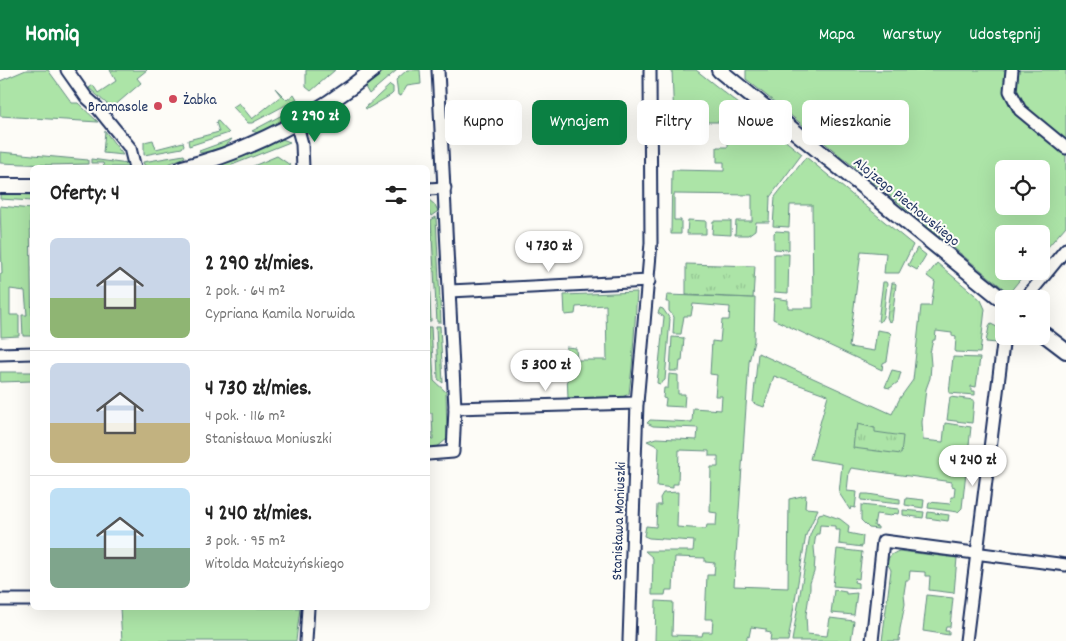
<!DOCTYPE html>
<html lang="pl">
<head>
<meta charset="utf-8">
<style>
  :root { --surface:#fff; --page:#f6f6f6; --text:#222; --muted:#767676; --line:#e0e0e0; --accent:#0b8043 }
  body { margin:0; font-family:Dekko,sans-serif; background:var(--page); color:var(--text); height:100vh; display:flex; flex-direction:column; font-size:19px; white-space:nowrap }
  * { box-sizing:border-box; margin:0 }
  p { font-size:16px; color:var(--muted) }
  .icon { flex:none; width:28px; height:28px; fill:none; stroke:currentColor; stroke-width:2; stroke-linecap:round; stroke-linejoin:round }
  .map { position:relative; flex:1; overflow:hidden }
  .drawer { position:absolute; left:30px; top:95px; width:400px; height:445px; display:flex; flex-direction:column; background:var(--surface); border-radius:8px; box-shadow:0 5px 20px #0002 }
  .drawer>* { flex:none }
  .top-card { position:absolute; left:445px; top:30px; width:475px; height:45px; display:flex; gap:10px }
  .fabs { position:absolute; left:995px; top:90px; display:grid; gap:10px }
  .fabs a { display:grid; place-items:center; width:55px; height:55px; border-radius:8px; background:var(--surface); box-shadow:0 5px 20px #0002; font-size:25px }
  .price { position:absolute; translate:-50% -42px; padding:0 11px; border-radius:18px; background:#fff; color:#222; font-size:16px; line-height:32px; filter:drop-shadow(0 1px 2px #0008) }
  .price::after { content:''; position:absolute; left:50%; top:30px; width:15px; height:11px; margin-left:-8px; background:inherit; clip-path:polygon(0 0,100% 0,50% 100%) }
  .price.current { background:var(--accent); color:#fff }
  ul { padding:0; list-style:none }
  li { display:flex; align-items:center; gap:15px; height:125px; padding:0 20px }
  li+li { border-top:1px solid var(--line) }
  li span { display:grid; place-items:center; flex:none; width:140px; height:100px; border-radius:8px; color:#555 }
  li>.icon { margin-inline-start:auto }
  span .icon { width:60px; height:60px; fill:#fffc; stroke-width:1 }
  li b { font-size:21px }
  h2 { display:flex; justify-content:space-between; align-items:center; height:60px; padding:0 20px; font-size:21px }
  .pill { padding:0 18px; border-radius:8px; background:var(--surface); box-shadow:0 5px 20px #0002; font-size:18px; line-height:45px }
  .pill.current { background:var(--accent); color:#fff }
  header { display:flex; align-items:center; gap:30px; box-sizing:border-box; height:70px; padding:0 25px; background:var(--accent); color:#fff }
  header strong { font-size:24px }
  nav { display:flex; gap:28px; margin-inline-start:auto; font-size:18px }
  .map>svg:first-child { display:block }
  .green { fill:#ace4a7; stroke:#648a82; fill-rule:evenodd }
  .forest { fill:url(#forest-crowns); stroke:#648a82 }
  .park { fill:url(#park-tufts); stroke:#648a82 }
  .lines { fill:none; stroke-linecap:round; stroke-linejoin:round }
  .minor-casing { stroke:#1b2f5e; stroke-width:15 }
  .tertiary-casing { stroke:#1b2f5e; stroke-width:18 }
  .minor { stroke:#fdfcf7; stroke-width:11 }
  .tertiary { stroke:#fdfcf7; stroke-width:14 }
  .poi-dot { fill:#d1495b; stroke:#fdfcf7; stroke-width:2 }
  .labels { text-anchor:middle; stroke-width:4; stroke-linejoin:round; paint-order:stroke }
  .poi-label { font-size:15px; fill:#1b2f5e; stroke:#fdfcf7; text-anchor:start }
  .street-label { font-size:15px; fill:#1b2f5e; stroke:#fdfcf7 }
</style>
</head>
<body>
<header>
<strong>Homiq</strong>
<nav><a>Mapa</a><a>Warstwy</a><a>Udostępnij</a></nav>
</header>
<div class="map">
<svg width="1066" height="571" viewBox="0 0 1066 571">
  <defs>
    <pattern id="forest-crowns" width="20" height="18" patternUnits="userSpaceOnUse" patternTransform="scale(1.25)"><rect width="20" height="18" fill="#ace4a7"/><path d="M2 6a3 3 0 1 1 6 0M12 15a3 3 0 1 1 6 0" fill="none" stroke="#93c492"/></pattern>
    <pattern id="park-tufts" width="24" height="20" patternUnits="userSpaceOnUse" patternTransform="scale(1.25)"><rect width="24" height="20" fill="#ace4a7"/><path d="M3 7l-1-3M5 7V3M7 7l1-3M15 17l-1-3M17 17v-4M19 17l1-3" fill="none" stroke="#93c492"/></pattern>
  </defs>
  <rect width="100%" height="100%" fill="#fdfcf7"/>
  <filter id="ink" filterUnits="userSpaceOnUse"><feTurbulence type="fractalNoise" baseFrequency=".02" numOctaves="2"/><feDisplacementMap in="SourceGraphic" scale="10" xChannelSelector="R" yChannelSelector="G"/><feConvolveMatrix kernelMatrix="1 2 1 2 8 2 1 2 1" color-interpolation-filters="sRGB"/></filter>
  <g filter="url(#ink)">
    <g class="green">
      <path d="M26,0H48L72,33H78L98,52L0,46V11Z"/>
      <path d="M110,0H147L137,8L141,13L113,37L107,34L89,18L93,15L98,23L116,11Z"/>
      <path d="M306,0H335L311,21L306,17Z"/>
      <path d="M384,0H397L369,24L365,17Z"/>
      <path d="M407,0H420L421,14L407,16L401,26L398,25L396,10Z"/>
      <path d="M672,0H696L802,84L770,127L769,152H756L755,160L748,165H735L736,151H752V125L674,124V150H681V164H671L672,100L724,101V92H717V77H728V52H674Z"/>
      <path d="M746,0H1066V156L1041,185V164H1004V201H1027L1009,223L746,9ZM1004,99H1041V136H1004Z"/>
      <path d="M390,15L393,17V23L391,25L367,39L365,38Z"/>
      <path d="M275,18L287,30L294,24L297,29L252,53H248L233,37L239,33L252,49L281,26Z"/>
      <path d="M299,36C291,51 272,55 258,63L252,61Z"/>
      <path d="M315,49L323,51L325,54L307,64V57Z"/>
      <path d="M218,51L229,63L189,76L188,70L219,62L216,52Z"/>
      <path d="M105,61L123,85L103,83Z"/>
      <path d="M232,69C226,79 211,80 200,83L199,81Z"/>
      <path d="M282,69L290,72L227,97H214Z"/>
      <path d="M153,70L156,79L183,72L184,75L182,78L144,85V72Z"/>
      <path d="M0,82L88,90V94L48,95L0,93Z"/>
      <path d="M184,85L185,87C173,92 157,101 144,95L143,92Z"/>
      <path d="M277,86L290,95V97H251Z"/>
      <path d="M806,87L913,175L899,203H884L886,183L861,181L849,277L874,281L877,260L889,262L891,264L887,291L883,293L882,300L773,249L774,228L788,230V238H813L812,135H790L789,157L773,156L775,127Z"/>
      <path d="M91,89L128,94V97H104L103,93H91Z"/>
      <path d="M0,123L32,125V131L0,129Z"/>
      <path d="M428,129L435,135L438,141L431,146L428,140Z"/>
      <path d="M0,136L32,139V143L30,145L32,266H23L22,245H27L25,221L10,219V245H19V266L1,267L0,204H2Z"/>
      <path d="M436,147L441,252H437L431,150Z"/>
      <path d="M688,150L706,151V164H687Z"/>
      <path d="M713,151H731V165L712,164Z"/>
      <path d="M776,161L789,162V180L774,179V163Z"/>
      <path d="M917,178L926,185L917,200L908,195Z"/>
      <path d="M774,184H789L788,223L774,222Z"/>
      <path d="M937,193L981,230L985,239L980,283L955,282L956,267L952,266V263L936,261L935,270H933L930,283L931,295L930,308L926,319L922,352L923,370L943,372L945,353L971,357L962,438L958,442L928,438L929,432L950,434L951,427H954L955,417L952,416V412L851,398L849,402L847,421L857,422L855,438L851,437L850,440L839,423L842,394L810,389L828,325L774,306L764,337L753,333L758,283L892,344L900,328L913,310L921,236H931L935,212L927,206Z"/>
      <path d="M428,204H429L431,251H428Z"/>
      <path d="M883,212H886L887,214L883,247L880,252L878,251Z"/>
      <path d="M637,222L632,297L629,324L622,327L568,328L566,277L576,278L577,290H607L606,235L576,237L575,244L565,245L564,225Z"/>
      <path d="M667,225L755,228L754,271L749,292L734,516L788,518L789,429L806,425L805,438L818,439L806,465L788,571H770L771,563L766,562V559L751,557L749,567L747,566V571H655L656,531L673,532L672,565L702,566L703,562H712L713,549H705L707,505H714L715,493L705,492V488L675,487L673,520H666L665,525H652L653,488L645,481H693L694,471L649,468L644,466L646,456L656,457L657,435H661L660,428L663,423L678,422L677,457L706,459L707,455H716L717,443L710,442L711,397H718V386H709V381L679,380L678,414H673V418L657,416L659,377L647,371L656,368L697,370L698,358L653,356L647,353L650,350L692,352L693,338L721,340L722,326H715L717,305L710,304L712,271L720,272L722,250H729L730,237L693,234L691,246H684L681,264H673L674,247L669,241V232H666Z"/>
      <path d="M660,238L663,239L670,249L665,310L660,314L657,313L664,247L658,243Z"/>
      <path d="M991,254L999,258L997,273L986,272L989,257Z"/>
      <path d="M436,256H440L443,313L438,309Z"/>
      <path d="M428,257H431L434,311L446,322L447,369L436,378L428,379V370L433,369L432,343H428Z"/>
      <path d="M672,267L684,268L682,291H680L679,301H670Z"/>
      <path d="M953,287L980,288L976,317L971,316V321H975V325L949,323Z"/>
      <path d="M892,300L901,302L898,312L890,318L885,317Z"/>
      <path d="M0,302H32V311L0,312Z"/>
      <path d="M669,304L678,305V324H685L684,337L665,336L666,329L663,328L664,318H668Z"/>
      <path d="M950,327L974,330L972,353L947,350Z"/>
      <path d="M862,424H868L900,429V434L861,430Z"/>
      <path d="M906,428L924,430L923,438L905,435Z"/>
      <path d="M861,435L899,439L898,444L894,443L891,446L876,444L874,456L878,457V459L869,458L861,450Z"/>
      <path d="M903,440L924,442L923,448L903,445Z"/>
      <path d="M928,442L949,445L948,451L927,448Z"/>
      <path d="M823,443L840,449L849,456L848,463L863,466L862,477L839,474L840,460H835V456L820,455L819,464H816L814,477L815,488L814,502L810,513V519L806,545L807,564L827,566L830,548L854,551L851,571H792L810,465L819,444Z"/>
      <path d="M837,479L862,482L859,509L855,508L854,512L858,513V518L833,516Z"/>
      <path d="M899,481L957,488L954,523L929,520L930,506H925V502L910,501L909,510H906L904,523L905,534L900,559L899,571H882L891,500L887,493C888,486 892,484 899,481Z"/>
      <path d="M834,520L846,522V524L857,523L854,545L831,543Z"/>
      <path d="M927,525L953,528L950,557H946L945,561H949V565L923,561Z"/>
      <path d="M120,538H300L296,571H122Z"/>
    </g>
    <path class="forest" d="M892,213H895L896,214L892,251L889,252L887,247Z"/>
    <g class="park">
      <path d="M686,194L755,196L753,228L686,225Z"/>
      <path d="M858,354L875,358V362L903,366L901,384L853,378L855,360H857Z"/>
    </g>
    <g class="lines">
      <defs>
        <g id="minor">
          <path d="M67,0L86,27L96,36L130,78L135,98"/>
          <path d="M1012,0L1010,21L1020,40L1066,78"/>
          <path d="M296,52L302,74L303,98"/>
          <path d="M428,119L445,118"/>
          <path d="M450,221L649,211"/>
          <path d="M1025,229L1066,179"/>
          <path d="M0,284L32,283"/>
          <path d="M455,338L637,333"/>
          <path d="M428,384L453,382L455,338L438,0"/>
          <path d="M0,530H32"/>
          <path d="M306,571L308,538"/>
          <path d="M629,571L637,333L651,173L650,0"/>
          <path d="M872,571L883,471L1066,495"/>
          <path d="M966,571L1004,266"/>
        </g>
        <g id="tertiary">
          <path d="M719,0L1004,231"/>
          <path d="M182,98C251,81 318,45 373,0"/>
          <path d="M0,116H32"/>
          <path d="M1041,262L1066,281"/>
        </g>
      </defs>
      <use href="#minor" class="minor-casing"/>
      <use href="#tertiary" class="tertiary-casing"/>
      <use href="#minor" class="minor"/>
      <use href="#tertiary" class="tertiary"/>
    </g>
  </g>
  <g class="poi-dot">
    <circle cx="173" cy="29" r="5"/>
    <circle cx="158" cy="36" r="5"/>
  </g>
  <g class="labels">
    <g class="poi-label">
      <text x="183" y="34">Żabka</text>
      <text x="148" y="41" text-anchor="end">Bramasole</text>
    </g>
    <g class="street-label">
      <text transform="translate(907 131) rotate(39)" y="5">Alojzego Piechowskiego</text>
      <text transform="translate(618 451) rotate(-88)" y="5">Stanisława Moniuszki</text>
    </g>
  </g>
</svg>
<div class="fabs">
<a><svg class="icon" aria-label="locate" viewBox="0 0 24 24"><circle cx="12" cy="12" r="6"/><path d="M12 2v4M12 18v4M2 12h4M18 12h4"/></svg></a>
<a>+</a>
<a>−</a>
</div>
<b class="price current" style="left:315px;top:73px">2 290 zł</b>
<b class="price" style="left:549px;top:203px">4 730 zł</b>
<b class="price" style="left:546px;top:322px">5 300 zł</b>
<b class="price" style="left:973px;top:417px">4 240 zł</b>
<div class="top-card">
<a class="pill">Kupno</a>
<a class="pill current">Wynajem</a>
<a class="pill">Filtry</a>
<a class="pill">Nowe</a>
<a class="pill">Mieszkanie</a>
</div>
<section class="drawer">
<h2>Oferty: 4<svg class="icon" aria-label="filters" viewBox="0 0 24 24"><path d="M4 7h16M4 17h16"/><circle cx="9" cy="7" r="2"/><circle cx="15" cy="17" r="2"/></svg></h2>
<ul>
<li><span style="background:linear-gradient(#c9d6e8 60%,#8fb573 0)"><svg class="icon" aria-label="home" viewBox="0 0 24 24"><path d="M3 11l9-7 9 7M6 9v11h12V9"/></svg></span><div><b>2 290 zł/mies.</b><p>2 pok. · 64 m²</p><p>Cypriana Kamila Norwida</p></div></li>
<li><span style="background:linear-gradient(#c9d6e8 60%,#c2b280 0)"><svg class="icon" aria-label="home" viewBox="0 0 24 24"><path d="M3 11l9-7 9 7M6 9v11h12V9"/></svg></span><div><b>4 730 zł/mies.</b><p>4 pok. · 116 m²</p><p>Stanisława Moniuszki</p></div></li>
<li><span style="background:linear-gradient(#bfe0f5 60%,#7fa58c 0)"><svg class="icon" aria-label="home" viewBox="0 0 24 24"><path d="M3 11l9-7 9 7M6 9v11h12V9"/></svg></span><div><b>4 240 zł/mies.</b><p>3 pok. · 95 m²</p><p>Witolda Małcużyńskiego</p></div></li>
</ul>
</section>
</div>
</body>
</html>
